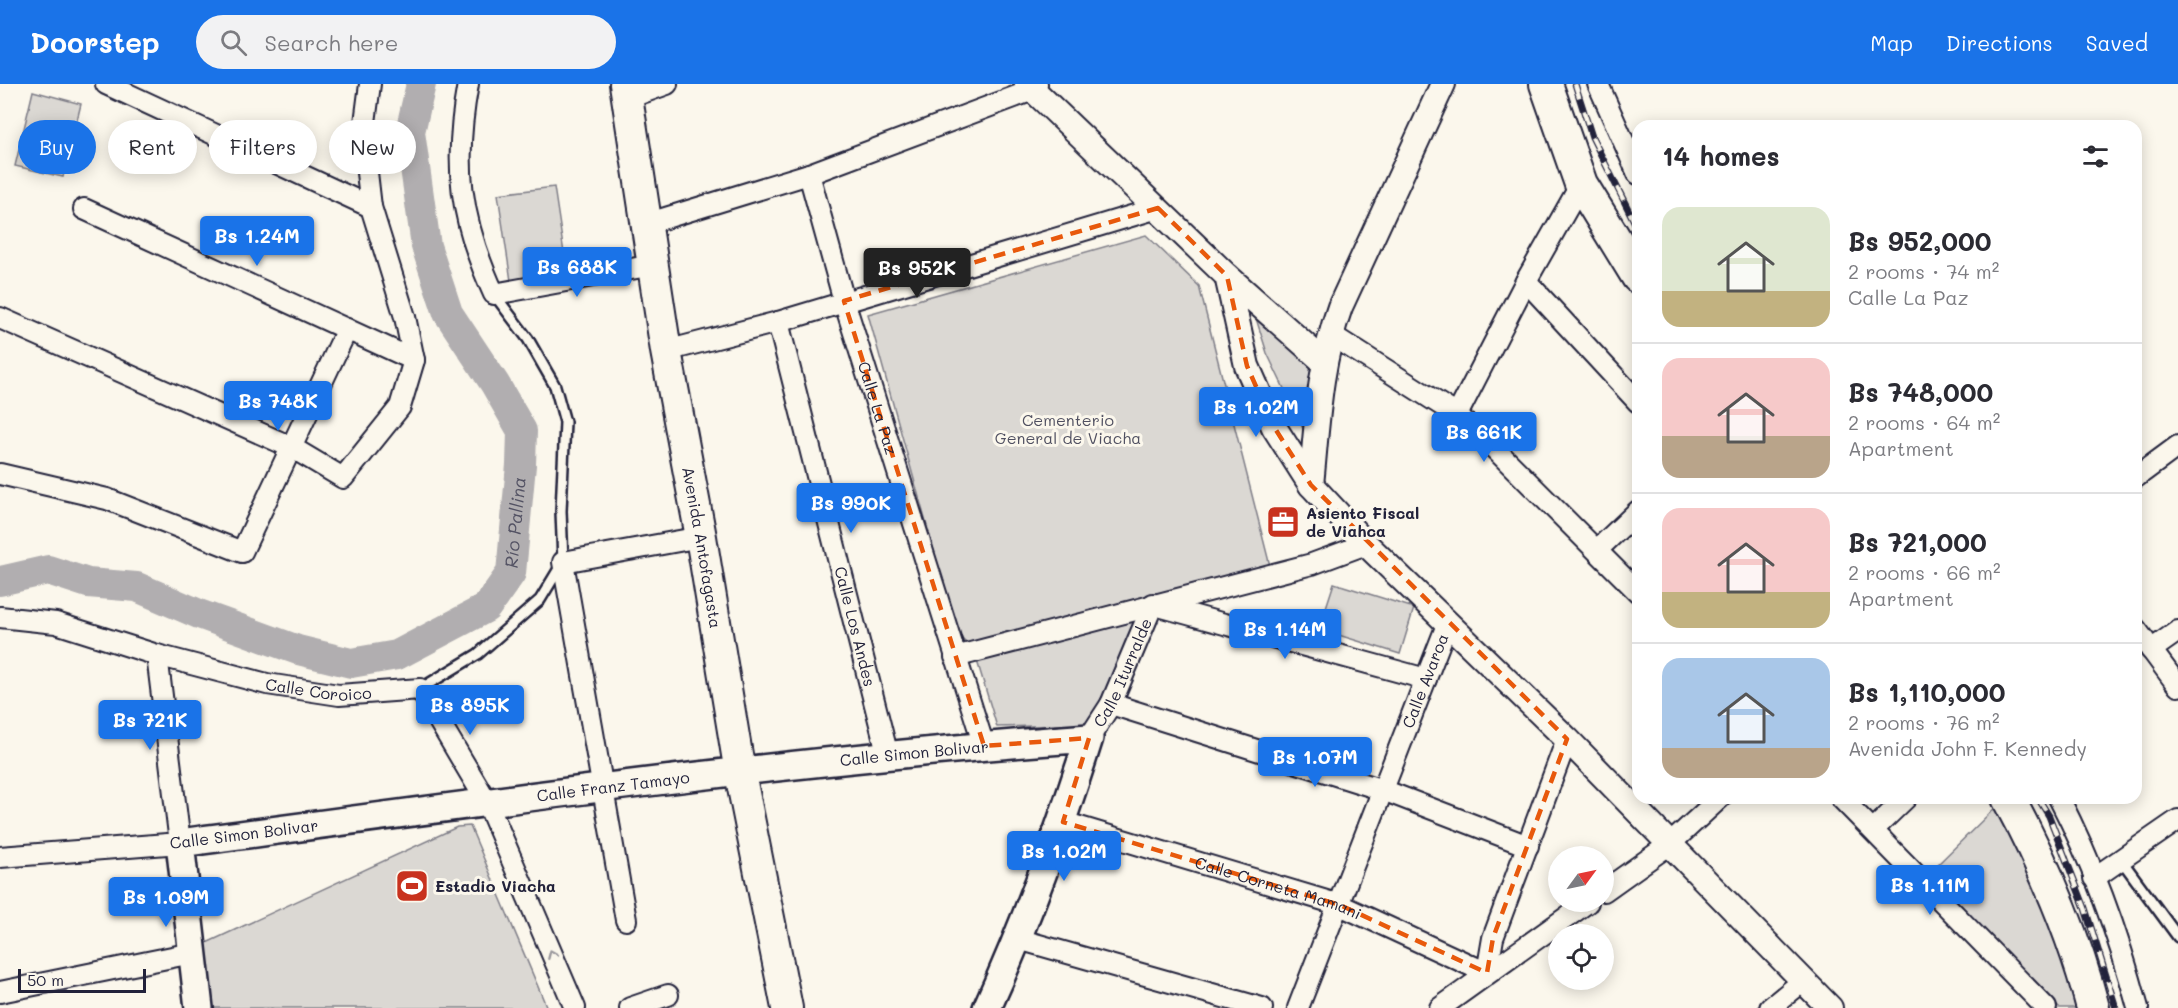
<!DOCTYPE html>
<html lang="en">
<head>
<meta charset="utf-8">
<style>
  :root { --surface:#fff; --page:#f2f2f3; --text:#2b2b33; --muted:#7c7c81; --line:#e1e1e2; --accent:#1a73e8 }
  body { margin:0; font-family:Mali,sans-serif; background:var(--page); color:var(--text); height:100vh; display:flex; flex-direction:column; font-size:22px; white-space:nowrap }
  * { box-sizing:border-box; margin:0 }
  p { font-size:20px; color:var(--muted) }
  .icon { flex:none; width:33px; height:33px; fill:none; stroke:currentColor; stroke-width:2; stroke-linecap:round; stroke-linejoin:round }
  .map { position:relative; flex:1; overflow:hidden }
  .details { position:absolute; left:1632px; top:36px; width:510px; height:684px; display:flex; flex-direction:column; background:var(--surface); border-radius:18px; box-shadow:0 3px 15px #0003 }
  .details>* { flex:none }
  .hud { position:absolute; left:18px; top:36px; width:570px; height:54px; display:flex; gap:12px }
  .needle { width:39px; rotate:57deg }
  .controls { position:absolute; left:1548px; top:762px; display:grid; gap:12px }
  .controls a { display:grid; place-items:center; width:66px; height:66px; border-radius:50%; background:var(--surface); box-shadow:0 3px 15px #0003; font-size:30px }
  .scale { position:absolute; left:18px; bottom:15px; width:128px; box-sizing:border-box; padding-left:6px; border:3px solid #22223b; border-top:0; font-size:16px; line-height:21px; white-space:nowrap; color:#22223b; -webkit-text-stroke:4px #fbf7ec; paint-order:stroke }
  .price { position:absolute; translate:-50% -51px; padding:0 14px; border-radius:6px; background:var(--accent); color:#fff; font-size:20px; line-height:39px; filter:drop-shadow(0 2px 3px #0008) }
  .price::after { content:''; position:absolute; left:50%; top:36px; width:18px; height:14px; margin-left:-9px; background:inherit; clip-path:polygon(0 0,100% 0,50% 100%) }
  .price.on { background:#222; color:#fff }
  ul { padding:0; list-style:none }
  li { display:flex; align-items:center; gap:18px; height:150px; padding:0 30px }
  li+li { border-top:2px solid var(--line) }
  li span { display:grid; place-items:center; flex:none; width:168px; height:120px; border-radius:18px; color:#555 }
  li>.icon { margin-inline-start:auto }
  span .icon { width:72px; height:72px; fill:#fffc; stroke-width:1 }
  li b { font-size:26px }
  h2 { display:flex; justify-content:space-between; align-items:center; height:72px; padding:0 30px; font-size:26px }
  .pill { padding:0 21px; border-radius:27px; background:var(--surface); box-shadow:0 3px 15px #0003; font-size:21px; line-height:54px }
  .pill.on { background:var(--accent); color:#fff }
  header { display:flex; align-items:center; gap:36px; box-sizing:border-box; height:84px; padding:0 30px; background:var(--accent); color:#fff }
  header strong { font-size:28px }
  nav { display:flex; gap:33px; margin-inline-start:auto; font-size:21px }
  .search { width:420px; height:54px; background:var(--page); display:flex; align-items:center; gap:15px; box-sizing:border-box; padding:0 21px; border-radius:33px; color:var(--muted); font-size:22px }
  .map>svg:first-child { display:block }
  .green { fill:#dbd8d3; stroke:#7e7d87; stroke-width:1.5 }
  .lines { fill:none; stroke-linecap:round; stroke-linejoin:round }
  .river { stroke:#b1aeb0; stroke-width:30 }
  .service-casing { stroke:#22223b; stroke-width:14 }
  .minor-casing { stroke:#22223b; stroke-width:24 }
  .tertiary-casing { stroke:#22223b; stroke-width:28 }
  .secondary-casing { stroke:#22223b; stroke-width:32 }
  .primary-casing { stroke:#22223b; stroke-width:34 }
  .trunk-casing { stroke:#22223b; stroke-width:36 }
  .service { stroke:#fbf7ec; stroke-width:9 }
  .minor { stroke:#fbf7ec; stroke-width:20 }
  .tertiary { stroke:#fbf7ec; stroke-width:24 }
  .secondary { stroke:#fbf7ec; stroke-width:27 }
  .primary { stroke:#fbf7ec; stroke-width:30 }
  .trunk { stroke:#fbf7ec; stroke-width:32 }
  .rail-casing { stroke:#22223b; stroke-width:7 }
  .rail { stroke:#fbf7ec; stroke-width:4.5; stroke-dasharray:14; stroke-linecap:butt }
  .oneway { stroke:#99979c }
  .marked { fill:none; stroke:#e8590c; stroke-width:4.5; stroke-dasharray:12 8; stroke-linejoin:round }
  .labels { text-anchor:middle; stroke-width:6; stroke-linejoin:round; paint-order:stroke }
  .street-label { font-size:16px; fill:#22223b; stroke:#fbf7ec }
  .park-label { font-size:16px; fill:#505061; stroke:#fbf7ec }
  .poi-label { font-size:16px; font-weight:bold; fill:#22223b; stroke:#fbf7ec; text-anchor:start }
  .water-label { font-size:18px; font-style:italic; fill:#545364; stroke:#fbf7ec }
</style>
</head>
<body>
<header>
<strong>Doorstep</strong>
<div class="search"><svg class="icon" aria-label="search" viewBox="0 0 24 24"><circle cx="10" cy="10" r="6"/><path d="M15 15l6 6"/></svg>Search here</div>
<nav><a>Map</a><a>Directions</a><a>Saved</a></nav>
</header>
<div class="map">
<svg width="2178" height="924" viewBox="0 0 2178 924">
  <rect width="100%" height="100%" fill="#fbf7ec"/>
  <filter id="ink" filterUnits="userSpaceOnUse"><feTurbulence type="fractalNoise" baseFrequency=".0167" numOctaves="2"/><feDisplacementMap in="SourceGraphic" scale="12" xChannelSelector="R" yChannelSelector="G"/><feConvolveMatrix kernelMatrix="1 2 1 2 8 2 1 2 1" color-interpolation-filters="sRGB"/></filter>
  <g filter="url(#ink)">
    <g class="green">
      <path d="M33,7L81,20L63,93L15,82Z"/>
      <path d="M554,103L567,189L511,197L498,110Z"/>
      <path d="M1146,151L1199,202L1270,482L967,560L957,550L868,230Z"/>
      <path d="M1254,228L1318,288L1310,359L1267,269Z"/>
      <path d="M1334,499L1414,524L1400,570L1319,545Z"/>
      <path d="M1135,536L1094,640L997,643L975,570Z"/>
      <path d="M2001,718L2040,797L2080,924H2059L1928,790Z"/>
      <path d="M470,742L547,924H208L200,862L457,743Z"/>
    </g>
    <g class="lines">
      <path class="river" id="s1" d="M0,497L48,486L88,499L137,503L199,530L298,566L351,579L397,571L486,524L511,489L521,381L522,347L495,300L448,229L426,162L410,48L421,0"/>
      <defs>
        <g id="service">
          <path d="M420,605L478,570L540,516L563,478L561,427L565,338L555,302L528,255L494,210"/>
          <path d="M2122,777L2178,853"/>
        </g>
        <g id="minor">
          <path d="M106,0L371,123"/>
          <path d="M468,0C453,80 460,136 494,210L653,181"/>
          <path d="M1598,0L1638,90"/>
          <path d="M628,14L667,0"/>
          <path id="s2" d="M809,90L844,217L984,662"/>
          <path d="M84,125L414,276"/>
          <path d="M646,140L809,90L1033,6L1037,0"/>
          <path d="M1526,197L1638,318"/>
          <path d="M0,234L291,363L343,394L400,323L414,276L405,233L371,123L363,54L370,0"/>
          <path id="s3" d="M778,238L888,672"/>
          <path d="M1330,250L1457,331L1492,362L1638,508"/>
          <path d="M666,267L778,238L1158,124"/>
          <path d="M1457,331L1526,197L1581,100"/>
          <path d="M0,390L107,415L242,468L347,245"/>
          <path d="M2136,393L2178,362"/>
          <path d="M1598,465L1638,427"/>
          <path d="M1155,521L1426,595"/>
          <path id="s4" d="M0,533L56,539L157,571L267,600L339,611L420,605L487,718L575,924"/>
          <path d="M2136,545L2178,602"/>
          <path d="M2151,566L2178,547"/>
          <path d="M955,573L1312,480L1366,460"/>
          <path d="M1111,620L1383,706L1528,762"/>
          <path id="s5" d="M1089,654L1111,620L1153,520"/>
          <path d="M1841,714L2046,924"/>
          <path d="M2059,714C2093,780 2119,853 2138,924"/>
          <path id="s6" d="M1063,738L1340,821L1487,889L1493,854L1567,655"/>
          <path d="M1873,746L1906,714"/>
          <path d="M0,773L180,759L157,571"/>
          <path d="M2094,794L2178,736"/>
          <path d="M1604,807L1670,760L1720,714"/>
          <path d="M626,836L563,478L701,453"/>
          <path d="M1018,855L1262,924"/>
          <path d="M0,908L192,869"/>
          <path d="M630,924L668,911"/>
          <path id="s7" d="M1298,924L1448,538"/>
          <path d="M1440,924L1588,818"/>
          <path d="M1770,924L1803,897"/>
        </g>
        <g id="tertiary">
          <path d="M1027,0L1227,192L1323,277"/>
          <path d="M1227,192L1247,282L1274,343L1311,401L1366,460L1567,655L1830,924"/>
          <path d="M1311,401C1317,341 1319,281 1340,223L1443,0"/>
        </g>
        <g id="secondary">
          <path id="s8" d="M199,924L180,759C482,719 785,676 1089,654C1060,746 1027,836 987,924"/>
        </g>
        <g id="primary">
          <path id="s9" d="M625,0L666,267L701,453L740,689L787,924"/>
        </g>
        <g id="trunk">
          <path d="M1546,0L1581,100L1638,193"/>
          <path d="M2008,714C2044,781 2074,850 2093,924"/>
        </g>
      </defs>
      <use href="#service" class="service-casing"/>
      <use href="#minor" class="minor-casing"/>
      <use href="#tertiary" class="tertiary-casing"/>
      <use href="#secondary" class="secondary-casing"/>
      <use href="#primary" class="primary-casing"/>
      <use href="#trunk" class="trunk-casing"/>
      <use href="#service" class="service"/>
      <use href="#minor" class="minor"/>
      <use href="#tertiary" class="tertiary"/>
      <use href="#secondary" class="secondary"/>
      <use href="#primary" class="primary"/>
      <use href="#trunk" class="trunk"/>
      <defs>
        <g id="rail">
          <path d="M1575,0L1592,53L1638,145"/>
          <path d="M2038,714L2049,732L2085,824L2116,924"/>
        </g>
      </defs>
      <use href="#rail" class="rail-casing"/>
      <use href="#rail" class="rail"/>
    </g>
    <defs><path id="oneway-chevron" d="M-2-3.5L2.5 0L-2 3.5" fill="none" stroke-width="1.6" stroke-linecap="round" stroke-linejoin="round" transform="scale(1.5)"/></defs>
    <use class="oneway" href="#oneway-chevron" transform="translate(552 870) rotate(-113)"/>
  </g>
  <path class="marked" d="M1158,124L1227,192L1247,282L1274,343L1311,401L1567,655L1493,854L1487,889L1340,821L1063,738L1089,654L984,662L844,217Z"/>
  <defs>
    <symbol id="office-square" viewBox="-11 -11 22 22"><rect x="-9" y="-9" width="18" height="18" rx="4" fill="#c8321e" stroke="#fbf7ec"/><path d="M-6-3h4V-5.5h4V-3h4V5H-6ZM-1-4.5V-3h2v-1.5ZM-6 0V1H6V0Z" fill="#fff"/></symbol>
    <symbol id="stadium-square" viewBox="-11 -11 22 22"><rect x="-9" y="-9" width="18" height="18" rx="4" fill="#c8321e" stroke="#fbf7ec"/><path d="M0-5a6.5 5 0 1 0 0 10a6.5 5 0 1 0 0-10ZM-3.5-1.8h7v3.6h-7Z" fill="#fff"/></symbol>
  </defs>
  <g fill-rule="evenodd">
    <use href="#office-square" x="1264" y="419" width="38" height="38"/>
    <use href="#stadium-square" x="393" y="783" width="38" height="38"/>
  </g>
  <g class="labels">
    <g class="street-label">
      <text dy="6" stroke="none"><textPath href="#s2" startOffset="244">Calle La Paz</textPath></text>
      <text dy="6" stroke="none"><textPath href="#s9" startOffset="470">Avenida Antofagasta</textPath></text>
      <text dy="6" stroke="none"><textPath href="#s3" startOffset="314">Calle Los Andes</textPath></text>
      <text dy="6" stroke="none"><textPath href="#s5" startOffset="74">Calle Iturralde</textPath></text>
      <text dy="6" stroke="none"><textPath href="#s7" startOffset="351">Calle Avaroa</textPath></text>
      <text dy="6" stroke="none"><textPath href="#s4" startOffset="328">Calle Coroico</textPath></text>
      <text dy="6" stroke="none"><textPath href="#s8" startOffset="906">Calle Simon Bolivar</textPath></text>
      <text dy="6" stroke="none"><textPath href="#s8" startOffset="603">Calle Franz Tamayo</textPath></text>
      <text transform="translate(244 750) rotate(-7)" y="6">Calle Simon Bolivar</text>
      <text dy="6" stroke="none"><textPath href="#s6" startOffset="225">Calle Corneta Mamani</textPath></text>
    </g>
    <g class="park-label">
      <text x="1068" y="342">Cementerio<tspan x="1068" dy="18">General de Viacha</tspan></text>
    </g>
    <g class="poi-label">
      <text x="1306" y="435">Asiento Fiscal<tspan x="1306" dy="18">de Viahca</tspan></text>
      <text x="435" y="808">Estadio Viacha</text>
    </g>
    <g class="water-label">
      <text dy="6" stroke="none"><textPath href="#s1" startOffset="609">Río Pallina</textPath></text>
    </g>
  </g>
</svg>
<div class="controls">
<a><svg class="needle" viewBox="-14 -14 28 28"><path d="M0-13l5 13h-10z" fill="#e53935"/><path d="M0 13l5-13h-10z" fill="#7c7c81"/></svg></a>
<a><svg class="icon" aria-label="locate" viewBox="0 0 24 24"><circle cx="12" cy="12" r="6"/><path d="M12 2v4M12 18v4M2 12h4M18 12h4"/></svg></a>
</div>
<div class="scale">50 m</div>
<b class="price" style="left:257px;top:183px">Bs 1.24M</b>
<b class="price" style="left:577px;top:214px">Bs 688K</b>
<b class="price on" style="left:917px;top:215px">Bs 952K</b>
<b class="price" style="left:278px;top:348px">Bs 748K</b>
<b class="price" style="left:1256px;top:354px">Bs 1.02M</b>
<b class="price" style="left:1484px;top:379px">Bs 661K</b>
<b class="price" style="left:851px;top:450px">Bs 990K</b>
<b class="price" style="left:1285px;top:576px">Bs 1.14M</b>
<b class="price" style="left:470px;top:652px">Bs 895K</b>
<b class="price" style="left:150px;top:667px">Bs 721K</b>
<b class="price" style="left:1315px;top:704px">Bs 1.07M</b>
<b class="price" style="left:1064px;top:798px">Bs 1.02M</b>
<b class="price" style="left:1930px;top:832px">Bs 1.11M</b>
<b class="price" style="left:166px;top:844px">Bs 1.09M</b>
<div class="hud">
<a class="pill on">Buy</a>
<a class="pill">Rent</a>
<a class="pill">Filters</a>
<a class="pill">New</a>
</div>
<section class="details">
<h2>14 homes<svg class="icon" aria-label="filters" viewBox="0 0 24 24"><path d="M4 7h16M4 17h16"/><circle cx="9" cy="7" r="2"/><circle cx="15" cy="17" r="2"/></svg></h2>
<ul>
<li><span style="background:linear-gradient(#dfe7d0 70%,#c2b280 0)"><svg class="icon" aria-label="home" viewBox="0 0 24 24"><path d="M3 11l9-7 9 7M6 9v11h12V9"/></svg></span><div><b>Bs 952,000</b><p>2 rooms · 74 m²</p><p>Calle La Paz</p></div></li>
<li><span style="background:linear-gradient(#f6c9c9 65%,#b9a48a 0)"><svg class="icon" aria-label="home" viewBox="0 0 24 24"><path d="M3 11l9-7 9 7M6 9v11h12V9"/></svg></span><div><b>Bs 748,000</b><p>2 rooms · 64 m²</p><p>Apartment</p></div></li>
<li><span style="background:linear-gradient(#f6c9c9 70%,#c2b280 0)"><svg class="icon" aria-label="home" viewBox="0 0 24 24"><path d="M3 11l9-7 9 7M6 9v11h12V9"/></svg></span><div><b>Bs 721,000</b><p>2 rooms · 66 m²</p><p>Apartment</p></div></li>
<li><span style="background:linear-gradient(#a9c7e8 75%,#b9a48a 0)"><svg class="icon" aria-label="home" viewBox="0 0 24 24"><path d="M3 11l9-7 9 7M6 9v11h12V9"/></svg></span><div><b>Bs 1,110,000</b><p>2 rooms · 76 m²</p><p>Avenida John F. Kennedy</p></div></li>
</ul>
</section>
</div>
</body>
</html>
